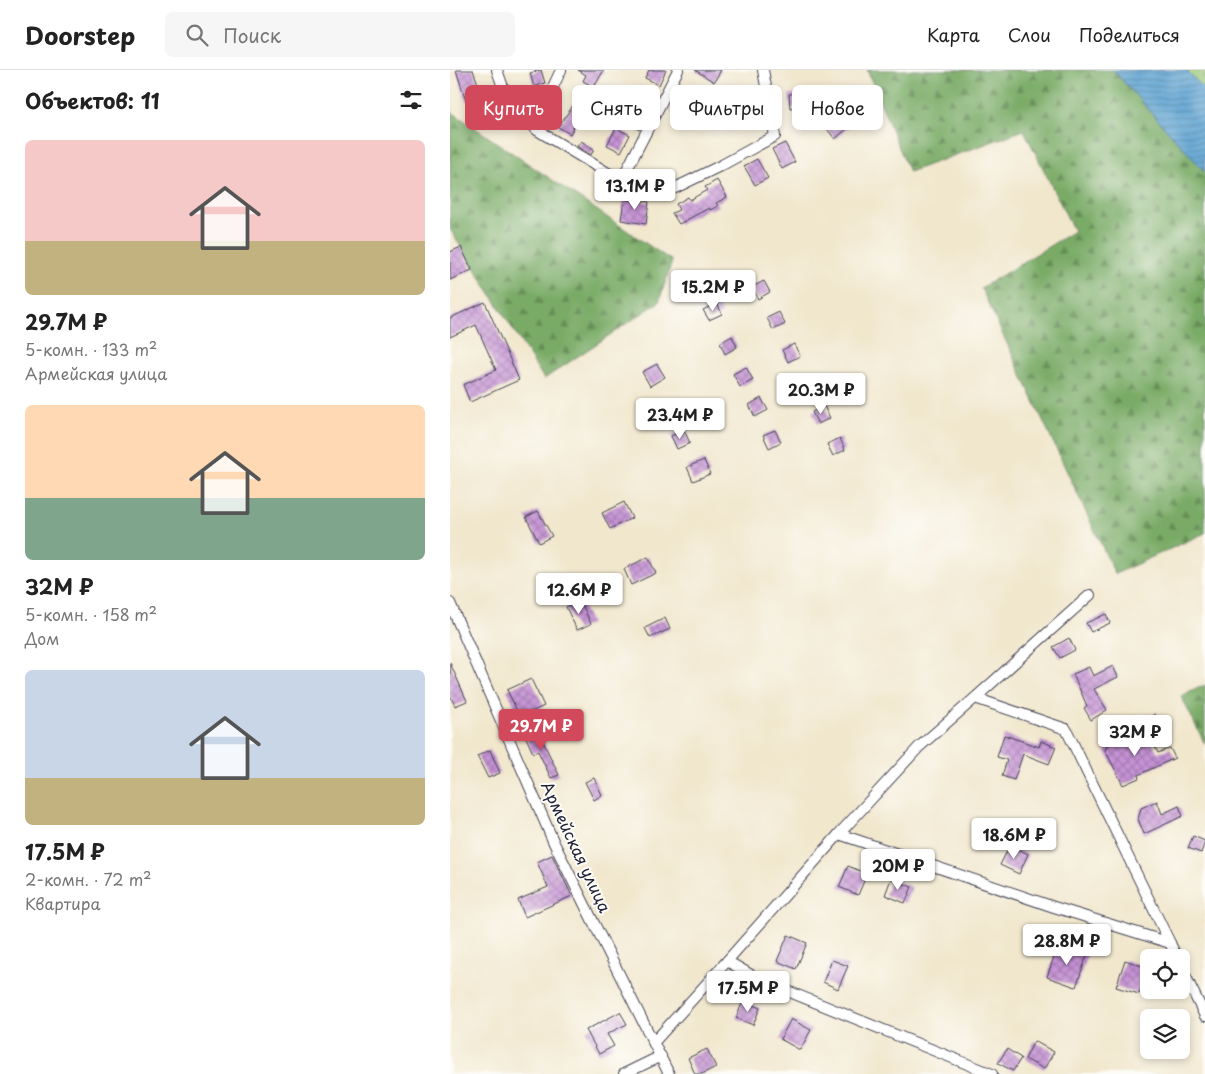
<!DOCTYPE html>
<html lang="ru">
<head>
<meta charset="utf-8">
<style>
  :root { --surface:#fff; --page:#f6f6f6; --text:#222; --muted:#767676; --line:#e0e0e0; --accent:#d1495b }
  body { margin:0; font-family:"Playpen Sans",sans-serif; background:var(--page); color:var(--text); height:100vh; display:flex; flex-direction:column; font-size:19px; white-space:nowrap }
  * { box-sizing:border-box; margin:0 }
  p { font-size:16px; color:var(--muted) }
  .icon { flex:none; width:28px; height:28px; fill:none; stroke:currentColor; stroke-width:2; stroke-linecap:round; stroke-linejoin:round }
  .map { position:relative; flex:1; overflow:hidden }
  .sheet { display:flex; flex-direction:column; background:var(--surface); width:450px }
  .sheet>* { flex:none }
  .hud { position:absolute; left:15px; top:15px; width:475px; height:45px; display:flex; gap:10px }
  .controls { position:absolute; left:690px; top:879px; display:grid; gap:10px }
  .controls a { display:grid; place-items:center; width:50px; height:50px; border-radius:8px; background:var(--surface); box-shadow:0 2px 8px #0003; font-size:25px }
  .price { position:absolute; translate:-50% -42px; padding:0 11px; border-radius:5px; background:#fff; color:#222; font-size:16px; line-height:32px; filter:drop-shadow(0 1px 2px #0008) }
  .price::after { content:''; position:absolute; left:50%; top:30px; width:15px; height:11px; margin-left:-8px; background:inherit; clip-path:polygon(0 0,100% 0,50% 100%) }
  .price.active { background:var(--accent); color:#fff }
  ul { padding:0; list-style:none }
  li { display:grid; align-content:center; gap:10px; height:265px; padding:0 25px }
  li span { display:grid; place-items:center; height:155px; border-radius:8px; color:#555 }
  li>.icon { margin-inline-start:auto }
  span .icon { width:90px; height:90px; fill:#fffc; stroke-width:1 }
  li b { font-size:21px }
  h2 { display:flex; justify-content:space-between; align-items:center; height:60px; padding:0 25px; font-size:21px }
  .tag { padding:0 18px; border-radius:8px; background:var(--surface); box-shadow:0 2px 8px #0003; font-size:18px; line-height:45px }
  .tag.active { background:var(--accent); color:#fff }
  header { display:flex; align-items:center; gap:30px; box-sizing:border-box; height:70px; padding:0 25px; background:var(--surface); border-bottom:1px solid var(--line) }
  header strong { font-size:24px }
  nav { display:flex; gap:28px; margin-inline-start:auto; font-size:18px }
  .search { width:350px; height:45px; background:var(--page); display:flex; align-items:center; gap:12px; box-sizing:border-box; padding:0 18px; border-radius:8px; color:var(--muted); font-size:19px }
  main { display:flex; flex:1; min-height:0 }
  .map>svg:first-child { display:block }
  .grass { fill:url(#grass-tufts); stroke:#5c7458 }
  .forest { fill:url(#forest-firs); stroke:#4e6650 }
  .water { fill:url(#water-rules); stroke:#3e6286 }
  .building { fill:url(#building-cross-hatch) }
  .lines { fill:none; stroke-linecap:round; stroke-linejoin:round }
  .minor-casing { stroke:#414051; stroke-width:12 }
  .minor { stroke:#fff; stroke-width:10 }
  .labels { text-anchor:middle; stroke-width:4; stroke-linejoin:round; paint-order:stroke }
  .street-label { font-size:16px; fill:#22223b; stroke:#fdfcf7 }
</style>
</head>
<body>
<header>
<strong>Doorstep</strong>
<div class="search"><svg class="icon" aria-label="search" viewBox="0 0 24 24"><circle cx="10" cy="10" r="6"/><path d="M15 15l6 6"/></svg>Поиск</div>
<nav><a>Карта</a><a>Слои</a><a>Поделиться</a></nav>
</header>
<main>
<section class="sheet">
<h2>Объектов: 11<svg class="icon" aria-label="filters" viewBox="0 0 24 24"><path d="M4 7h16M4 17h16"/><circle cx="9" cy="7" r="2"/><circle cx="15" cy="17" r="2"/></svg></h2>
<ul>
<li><span style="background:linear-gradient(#f6c9c9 65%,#c2b280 0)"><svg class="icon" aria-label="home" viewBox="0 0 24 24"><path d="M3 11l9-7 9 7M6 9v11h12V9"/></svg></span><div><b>29.7M ₽</b><p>5-комн. · 133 m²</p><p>Армейская улица</p></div></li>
<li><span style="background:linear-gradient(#ffd9b3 60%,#7fa58c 0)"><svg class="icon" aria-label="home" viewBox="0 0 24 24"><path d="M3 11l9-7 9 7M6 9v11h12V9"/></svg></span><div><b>32M ₽</b><p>5-комн. · 158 m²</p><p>Дом</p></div></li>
<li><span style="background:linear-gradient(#c9d6e8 70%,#c2b280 0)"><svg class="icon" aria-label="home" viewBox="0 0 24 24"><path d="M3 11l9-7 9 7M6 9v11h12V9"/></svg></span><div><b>17.5M ₽</b><p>2-комн. · 72 m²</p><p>Квартира</p></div></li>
</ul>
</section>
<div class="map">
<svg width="755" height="1004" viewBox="0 0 755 1004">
  <defs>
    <pattern id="grass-tufts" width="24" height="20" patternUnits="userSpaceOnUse" patternTransform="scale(1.25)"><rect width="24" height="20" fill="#97c675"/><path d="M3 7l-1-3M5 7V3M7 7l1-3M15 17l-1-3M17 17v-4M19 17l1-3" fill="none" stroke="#7ba061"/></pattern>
    <pattern id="forest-firs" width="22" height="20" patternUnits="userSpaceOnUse" patternTransform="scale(1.25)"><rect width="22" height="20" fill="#79ab66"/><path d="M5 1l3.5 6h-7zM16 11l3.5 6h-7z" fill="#638b55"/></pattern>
    <pattern id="water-rules" width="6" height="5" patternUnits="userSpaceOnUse" patternTransform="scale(1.25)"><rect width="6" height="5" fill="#5ba1d1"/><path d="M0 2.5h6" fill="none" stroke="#4b83ab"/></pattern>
    <pattern id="building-cross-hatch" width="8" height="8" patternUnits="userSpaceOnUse" patternTransform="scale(1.25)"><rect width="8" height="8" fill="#c693d5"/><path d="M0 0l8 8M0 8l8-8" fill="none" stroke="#a078ae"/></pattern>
  </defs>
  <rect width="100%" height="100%" fill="#fdfcf7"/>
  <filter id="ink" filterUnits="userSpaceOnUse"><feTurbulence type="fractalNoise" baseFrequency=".02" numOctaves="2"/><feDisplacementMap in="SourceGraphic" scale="10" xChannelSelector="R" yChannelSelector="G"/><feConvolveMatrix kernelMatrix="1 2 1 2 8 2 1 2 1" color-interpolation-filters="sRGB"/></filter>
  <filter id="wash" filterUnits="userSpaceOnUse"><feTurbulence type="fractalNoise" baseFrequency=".0096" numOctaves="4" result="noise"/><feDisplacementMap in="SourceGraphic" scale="20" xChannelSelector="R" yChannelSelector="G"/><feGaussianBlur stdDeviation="1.12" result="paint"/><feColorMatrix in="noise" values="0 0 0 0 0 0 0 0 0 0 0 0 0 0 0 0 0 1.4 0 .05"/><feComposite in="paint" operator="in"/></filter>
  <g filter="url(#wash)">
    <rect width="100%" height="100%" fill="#f1e7cd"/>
    <path class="grass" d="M736,0H755V20Z"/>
    <g class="forest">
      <path d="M417,0H663L755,102V463L665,504L531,218L624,161L574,60L459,102Z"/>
      <path d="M0,41L222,191L209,232L94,309L0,159Z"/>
      <path d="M755,615V674L731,626Z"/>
    </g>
    <path class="water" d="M663,0H736L755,20V102Z"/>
    <g id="blocks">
      <g class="building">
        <path d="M6,0H23L32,25L16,31Z"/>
        <path d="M91,0L95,13L84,17L80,3Z"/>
        <path d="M128,0H154L144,17L133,11L136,5Z"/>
        <path d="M199,0H216L209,15L195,8Z"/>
        <path d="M245,0H271L264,12Z"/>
        <path d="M75,17L86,34L78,38L67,22Z"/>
        <path d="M230,23L253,35L246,48L236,43L233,48L221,42Z"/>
        <path d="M356,23L358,36L340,38L339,24Z"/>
        <path d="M124,34L138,42L131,54L127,51L120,64L108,57Z"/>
        <path d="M187,39L197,44L189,60L179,54Z"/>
        <path d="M392,41L403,54L385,69L374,55Z"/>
        <path d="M166,58L180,65L171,82L157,75Z"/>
        <path d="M131,71L144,79L141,85L127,76Z"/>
        <path d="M335,73L345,92L332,99L322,79Z"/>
        <path d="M307,89L318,108L305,115L294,96Z"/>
        <path d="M267,110L277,127L266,133L268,136L260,140L259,138L229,154L222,143L229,140L226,134L238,127L240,130L257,120L255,117Z"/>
        <path d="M174,129L199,132L196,154L171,150Z"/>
        <path d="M11,177L22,200L0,210V182Z"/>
        <path d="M314,211L320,222L308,229L302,217Z"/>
        <path d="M35,232L69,310L20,332L13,315L46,300L26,255L0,267V248Z"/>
        <path d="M267,233L272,244L259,250L253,240Z"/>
        <path d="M329,242L335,254L323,260L317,248Z"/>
        <path d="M282,266L287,277L275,284L270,273Z"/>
        <path d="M344,274L350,286L338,292L332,280Z"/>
        <path d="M207,294L215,307L200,316L192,302Z"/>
        <path d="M296,297L303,310L290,317L283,304Z"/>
        <path d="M359,306L364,317L352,323L347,312Z"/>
        <path d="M311,328L318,340L305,347L299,335Z"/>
        <path d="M220,330L225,342L212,348L207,336Z"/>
        <path d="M374,336L380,348L368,354L362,342Z"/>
        <path d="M234,360L240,373L227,379L221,366Z"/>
        <path d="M325,360L331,372L319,378L313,365Z"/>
        <path d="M390,368L395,380L383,386L377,374Z"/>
        <path d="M254,390L260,404L243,411L237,397Z"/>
        <path d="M174,432L182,448L160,459L152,443Z"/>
        <path d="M88,441L102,466L89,473L76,447Z"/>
        <path d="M198,487L206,503L181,515L174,499Z"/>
        <path d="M130,530L141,554L127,560L116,537Z"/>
        <path d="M656,544L660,553L641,562L636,553Z"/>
        <path d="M215,548L220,559L200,568L195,558Z"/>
        <path d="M619,568L625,580L610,588L603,577Z"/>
        <path d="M0,593L17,631L5,636L0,625Z"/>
        <path d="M663,596L668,607L644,619L657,640L641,650L634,638L637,636L623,604L639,597L643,606Z"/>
        <path d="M81,609L94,636L70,647L57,620Z"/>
        <path d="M705,644L715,662L705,667L696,649Z"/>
        <path d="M86,657L109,705L101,708L88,681L83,683L74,663Z"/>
        <path d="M673,662L679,675L699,666L708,683L720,678L725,688L688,705L689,708L673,715L655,680L662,667Z"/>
        <path d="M554,665L589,677L591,671L606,677L599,694L573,684L564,710L552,706L557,690L547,687Z"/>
        <path d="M40,680L50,703L38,708L27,686Z"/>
        <path d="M144,708L152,725L144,730L135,712Z"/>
        <path d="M707,731L712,744L729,736L733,746L694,764L688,749L691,738Z"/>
        <path d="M743,766L755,771L751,783L738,778Z"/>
        <path d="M560,775L578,784L569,804L550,795Z"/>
        <path d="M102,785L122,826L75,847L68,830L98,817L87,792Z"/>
        <path d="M398,796L417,804L408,825L389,817Z"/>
        <path d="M441,809L462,817L455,833L435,825Z"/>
        <path d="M338,865L357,873L346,899L327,891Z"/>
        <path d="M608,875L637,885L626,917L597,907Z"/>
        <path d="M382,890L398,896L388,919L373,912Z"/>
        <path d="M675,890L698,898L689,924L666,917Z"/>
        <path d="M293,931L310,938L303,955L286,948Z"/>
        <path d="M170,942L177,954L157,964L164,976L149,984L136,960Z"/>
        <path d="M341,949L361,960L350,980L330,969Z"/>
        <path d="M584,971L604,982L594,999L575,989Z"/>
        <path d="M257,979L266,997L252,1004H245L238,988Z"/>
        <path d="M557,979L571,988L563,1001L548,993Z"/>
      </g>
    </g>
  </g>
  <g filter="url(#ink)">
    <use href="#blocks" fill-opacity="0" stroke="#414051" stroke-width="1"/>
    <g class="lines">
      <defs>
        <g id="minor">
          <path d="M47,0L54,20L87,60L171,111L228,0"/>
          <path d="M84,57L111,0"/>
          <path d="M171,111L190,124L225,118L272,95L325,66L313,0"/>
          <path d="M0,533L104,773L219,1004"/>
          <path d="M525,628L640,525"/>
          <path d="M389,764L469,677L525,628L616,659L720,873"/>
          <path d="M277,891L389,764L604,837L720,873L727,888"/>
          <path d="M731,897L755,946"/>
          <path d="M204,972L277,891L308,909L542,1004"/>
          <path d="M174,1004L211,986"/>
        </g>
      </defs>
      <use href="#minor" class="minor-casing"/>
      <use href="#minor" class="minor"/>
    </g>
  </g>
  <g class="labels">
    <g class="street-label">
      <text transform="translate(126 777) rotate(65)" y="6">Армейская улица</text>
    </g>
  </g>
</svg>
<div class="controls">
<a><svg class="icon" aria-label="locate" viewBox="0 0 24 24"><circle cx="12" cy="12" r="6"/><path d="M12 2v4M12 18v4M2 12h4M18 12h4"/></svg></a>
<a><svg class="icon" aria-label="layers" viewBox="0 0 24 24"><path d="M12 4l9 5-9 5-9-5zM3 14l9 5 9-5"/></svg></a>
</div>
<b class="price" style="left:185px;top:141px">13.1M ₽</b>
<b class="price" style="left:263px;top:242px">15.2M ₽</b>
<b class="price" style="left:371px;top:345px">20.3M ₽</b>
<b class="price" style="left:230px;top:370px">23.4M ₽</b>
<b class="price" style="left:129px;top:545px">12.6M ₽</b>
<b class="price active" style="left:91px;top:681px">29.7M ₽</b>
<b class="price" style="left:685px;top:687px">32M ₽</b>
<b class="price" style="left:564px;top:790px">18.6M ₽</b>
<b class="price" style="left:448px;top:821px">20M ₽</b>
<b class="price" style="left:617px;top:896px">28.8M ₽</b>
<b class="price" style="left:298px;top:943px">17.5M ₽</b>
<div class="hud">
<a class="tag active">Купить</a>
<a class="tag">Снять</a>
<a class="tag">Фильтры</a>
<a class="tag">Новое</a>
</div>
</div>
</main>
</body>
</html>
